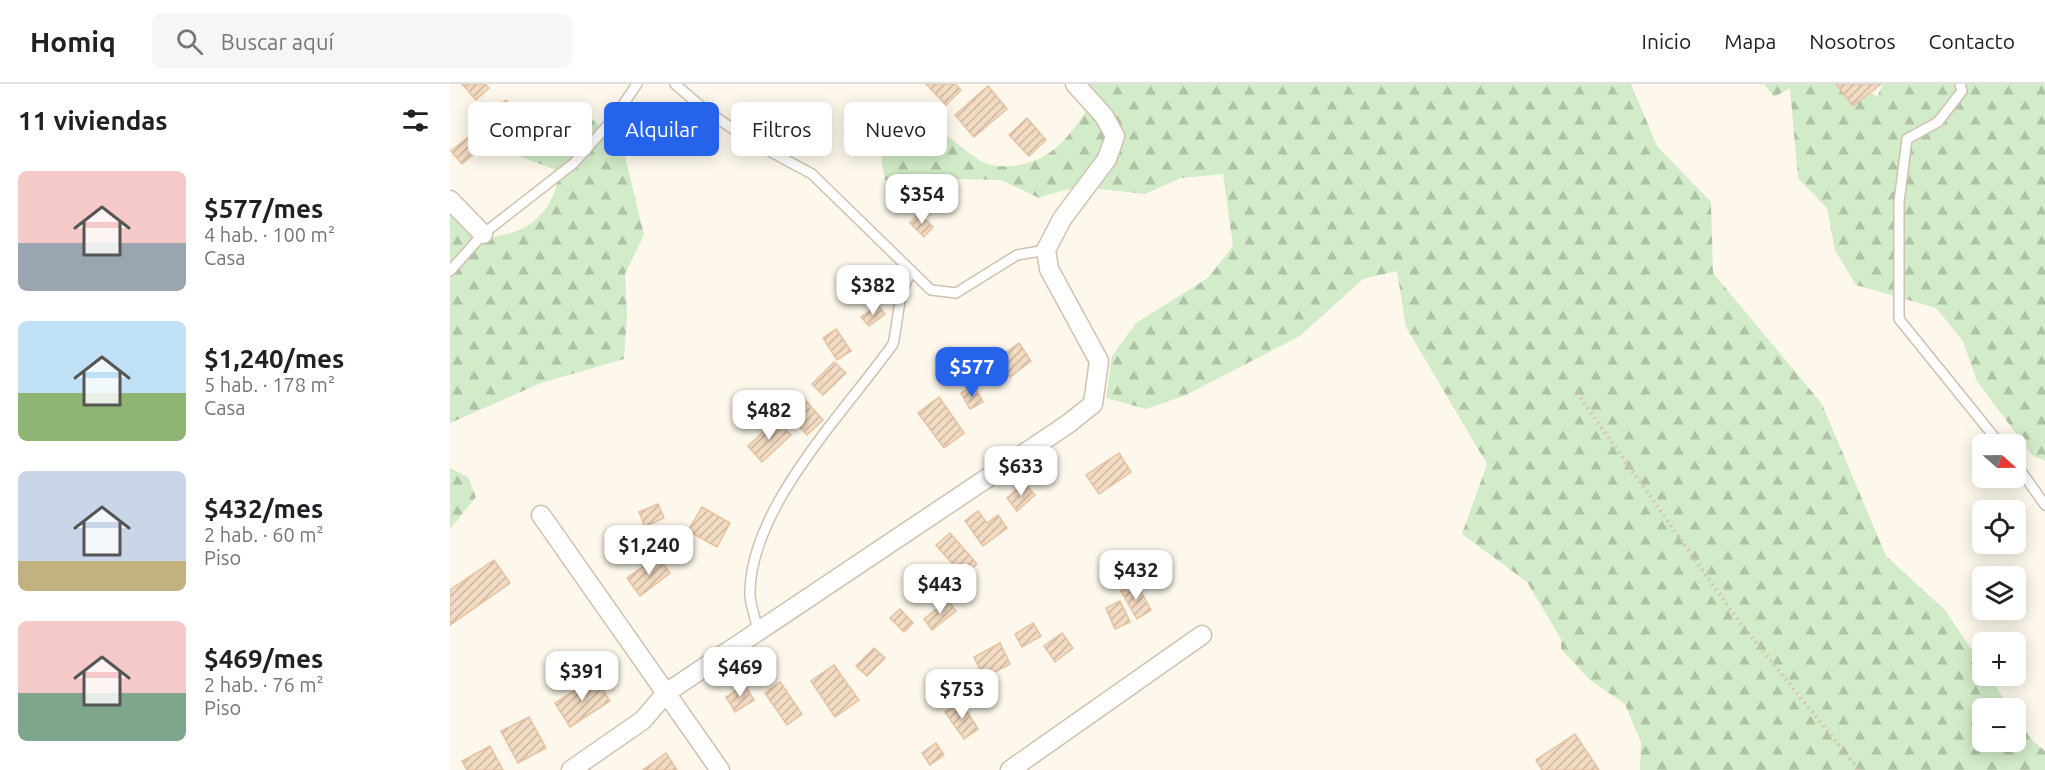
<!DOCTYPE html>
<html lang="es">
<head>
<meta charset="utf-8">
<style>
  :root { --surface:#fff; --page:#f6f6f6; --text:#202124; --muted:#757577; --line:#e0e0e0; --accent:#2563eb }
  body { margin:0; font-family:Ubuntu,sans-serif; background:var(--page); color:var(--text); height:100vh; display:flex; flex-direction:column; font-size:22px; white-space:nowrap }
  * { box-sizing:border-box; margin:0 }
  p { font-size:20px; color:var(--muted) }
  .icon { flex:none; width:33px; height:33px; fill:none; stroke:currentColor; stroke-width:2; stroke-linecap:round; stroke-linejoin:round }
  .map { position:relative; flex:1; overflow:hidden }
  .panel { display:flex; flex-direction:column; background:var(--surface); width:450px }
  .panel>* { flex:none }
  .hud { position:absolute; left:18px; top:18px; width:570px; height:54px; display:flex; gap:12px }
  .needle { width:39px; rotate:110deg }
  .tools { position:absolute; left:1522px; top:350px; display:grid; gap:12px }
  .tools a { display:grid; place-items:center; width:54px; height:54px; border-radius:9px; background:var(--surface); box-shadow:0 3px 15px #0003; font-size:30px }
  .price { position:absolute; translate:-50% -51px; padding:0 14px; border-radius:12px; background:#fff; color:#222; font-size:20px; line-height:39px; filter:drop-shadow(0 2px 3px #0008) }
  .price::after { content:''; position:absolute; left:50%; top:36px; width:18px; height:14px; margin-left:-9px; background:inherit; clip-path:polygon(0 0,100% 0,50% 100%) }
  .price.active { background:var(--accent); color:#fff }
  ul { padding:0; list-style:none }
  li { display:flex; align-items:center; gap:18px; height:150px; padding:0 18px }
  li span { display:grid; place-items:center; flex:none; width:168px; height:120px; border-radius:9px; color:#555 }
  li>.icon { margin-inline-start:auto }
  span .icon { width:72px; height:72px; fill:#fffc; stroke-width:1 }
  li b { font-size:26px }
  h2 { display:flex; justify-content:space-between; align-items:center; height:72px; padding:0 18px; font-size:26px }
  .tag { padding:0 21px; border-radius:9px; background:var(--surface); box-shadow:0 3px 15px #0003; font-size:21px; line-height:54px }
  .tag.active { background:var(--accent); color:#fff }
  header { display:flex; align-items:center; gap:36px; box-sizing:border-box; height:84px; padding:0 30px; background:var(--surface); border-bottom:2px solid var(--line) }
  header strong { font-size:28px }
  nav { display:flex; gap:33px; margin-inline-start:auto; font-size:21px }
  .search { width:420px; height:54px; background:var(--page); display:flex; align-items:center; gap:15px; box-sizing:border-box; padding:0 21px; border-radius:9px; color:var(--muted); font-size:22px }
  main { display:flex; flex:1; min-height:0 }
  .map>svg:first-child { display:block }
  .forest { fill:url(#forest-firs) }
  .building { fill:url(#building-hatch); stroke:#e5c3a2; stroke-width:1.5 }
  .lines { fill:none; stroke-linecap:round; stroke-linejoin:round }
  .service-casing { stroke:#cfc1af; stroke-width:12 }
  .minor-casing { stroke:#cfc1af; stroke-width:21 }
  .path { stroke:#d8bea4; stroke-width:4; stroke-dasharray:1.5 4.5; stroke-linecap:butt }
  .service { stroke:#fff; stroke-width:9 }
  .minor { stroke:#fff; stroke-width:18 }
</style>
</head>
<body>
<header>
<strong>Homiq</strong>
<div class="search"><svg class="icon" aria-label="search" viewBox="0 0 24 24"><circle cx="10" cy="10" r="6"/><path d="M15 15l6 6"/></svg>Buscar aquí</div>
<nav><a>Inicio</a><a>Mapa</a><a>Nosotros</a><a>Contacto</a></nav>
</header>
<main>
<section class="panel">
<h2>11 viviendas<svg class="icon" aria-label="filters" viewBox="0 0 24 24"><path d="M4 7h16M4 17h16"/><circle cx="9" cy="7" r="2"/><circle cx="15" cy="17" r="2"/></svg></h2>
<ul>
<li><span style="background:linear-gradient(#f6c9c9 60%,#9aa5b1 0)"><svg class="icon" aria-label="home" viewBox="0 0 24 24"><path d="M3 11l9-7 9 7M6 9v11h12V9"/></svg></span><div><b>$577/mes</b><p>4 hab. · 100 m²</p><p>Casa</p></div></li>
<li><span style="background:linear-gradient(#bfe0f5 60%,#8fb573 0)"><svg class="icon" aria-label="home" viewBox="0 0 24 24"><path d="M3 11l9-7 9 7M6 9v11h12V9"/></svg></span><div><b>$1,240/mes</b><p>5 hab. · 178 m²</p><p>Casa</p></div></li>
<li><span style="background:linear-gradient(#c9d6e8 75%,#c2b280 0)"><svg class="icon" aria-label="home" viewBox="0 0 24 24"><path d="M3 11l9-7 9 7M6 9v11h12V9"/></svg></span><div><b>$432/mes</b><p>2 hab. · 60 m²</p><p>Piso</p></div></li>
<li><span style="background:linear-gradient(#f6c9c9 60%,#7fa58c 0)"><svg class="icon" aria-label="home" viewBox="0 0 24 24"><path d="M3 11l9-7 9 7M6 9v11h12V9"/></svg></span><div><b>$469/mes</b><p>2 hab. · 76 m²</p><p>Piso</p></div></li>
</ul>
</section>
<div class="map">
<svg width="1595" height="686" viewBox="0 0 1595 686">
  <defs>
    <pattern id="forest-firs" width="22" height="20" patternUnits="userSpaceOnUse" patternTransform="scale(1.5)"><rect width="22" height="20" fill="#d2ebc8"/><path d="M5 1l3.5 6h-7zM16 11l3.5 6h-7z" fill="#afc2a5"/></pattern>
    <pattern id="building-hatch" width="6" height="6" patternUnits="userSpaceOnUse" patternTransform="scale(1.5)"><rect width="6" height="6" fill="#f2dbc2"/><path d="M-1 1l2-2M0 6l6-6M5 7l2-2" fill="none" stroke="#c9b5a0"/></pattern>
  </defs>
  <rect width="100%" height="100%" fill="#fdf8eb"/>
  <g class="forest">
    <path d="M636,0H1181L1207,62L1261,118L1263,189L1372,320L1436,472L1495,526L1533,583V591H1538L1560,624H1533V657H1566V632L1583,657L1595,667V686H1190L1191,658L1175,620L1140,596L1111,565V555L1077,498L1012,450L1037,380L956,243L947,187L913,195L850,252L736,311L696,325L656,314L662,272L686,239L758,194L783,162L773,90L731,94L695,110L632,103L610,107L589,114L551,96L506,95L485,98L445,115C428,89 429,65 438,35L456,25C478,33 482,43 501,55C512,63 523,73 535,79C542,82 554,83 562,82C607,77 622,47 646,13Z"/>
    <path d="M1314,0H1408L1427,13L1433,0H1595V377L1582,371L1527,297L1513,257L1486,224L1406,201L1385,166L1377,124L1348,94L1340,4L1324,13Z"/>
    <path d="M144,36L174,68L194,151L175,190L177,232L174,275L91,299L0,339V125L15,141L20,152C66,158 105,135 109,87L69,72L63,52L82,42Z"/>
    <path d="M0,384L18,393L26,413L0,445Z"/>
  </g>
  <g class="building">
    <path d="M12,0H35L39,4L26,16Z"/>
    <path d="M476,0H505L511,6L496,21Z"/>
    <path d="M1386,0H1431L1403,22Z"/>
    <path d="M538,2L557,25L524,53L505,31Z"/>
    <path d="M56,16L68,30L55,42L42,27Z"/>
    <path d="M75,25L83,35L63,52L55,42Z"/>
    <path d="M577,34L596,56L579,72L559,51Z"/>
    <path d="M20,52L31,64L12,80L1,67Z"/>
    <path d="M469,129L483,143L474,153L460,139Z"/>
    <path d="M428,221L435,230L419,242L411,233Z"/>
    <path d="M386,245L401,267L387,276L373,254Z"/>
    <path d="M569,259L581,277L560,293L547,275Z"/>
    <path d="M384,278L396,289L373,311L362,300Z"/>
    <path d="M524,302L533,318L520,325L511,309Z"/>
    <path d="M348,308L373,336L357,351L332,323Z"/>
    <path d="M489,313L514,349L494,364L468,329Z"/>
    <path d="M326,336L341,351L312,378L298,362Z"/>
    <path d="M669,369L681,388L649,410L636,391Z"/>
    <path d="M574,399L585,411L567,427L557,414Z"/>
    <path d="M208,420L214,434L195,443L189,428Z"/>
    <path d="M252,423L280,439L267,463L238,447Z"/>
    <path d="M528,427L537,439L548,431L557,444L533,462L515,437Z"/>
    <path d="M500,449L527,480L513,492L486,461Z"/>
    <path d="M208,472L220,489L190,512L177,494Z"/>
    <path d="M44,476L60,499L0,541V506Z"/>
    <path d="M686,499L701,526L687,535L671,507Z"/>
    <path d="M498,516L506,527L482,546L474,535Z"/>
    <path d="M670,517L680,538L665,545L656,524Z"/>
    <path d="M450,525L463,539L454,548L440,534Z"/>
    <path d="M583,539L591,552L572,563L565,550Z"/>
    <path d="M612,549L623,564L605,578L594,562Z"/>
    <path d="M550,559L560,580L534,594L524,573Z"/>
    <path d="M424,564L435,574L417,592L406,582Z"/>
    <path d="M384,581L409,616L385,633L361,597Z"/>
    <path d="M145,594L160,617L120,643L105,619Z"/>
    <path d="M330,598L352,630L337,641L315,609Z"/>
    <path d="M295,601L304,616L285,628L276,613Z"/>
    <path d="M511,618L528,645L514,655L495,628Z"/>
    <path d="M79,633L96,664L68,679L51,647Z"/>
    <path d="M1125,650L1149,686H1092L1086,676Z"/>
    <path d="M486,659L494,671L480,681L472,669Z"/>
    <path d="M40,662L53,686H17L12,677Z"/>
    <path d="M216,669L227,686H193Z"/>
  </g>
  <g class="lines">
    <defs>
      <g id="service">
        <path d="M225,0L254,25L299,56L362,90L481,206L506,209L567,171L596,166"/>
        <path d="M1510,0L1512,7L1488,38L1457,55L1449,118V235L1550,360"/>
        <path d="M0,187L33,150L124,79L164,34L187,0"/>
        <path d="M1566,380L1595,421"/>
        <path d="M308,548C306,536 301,523 300,512C298,425 395,328 443,260C449,234 447,210 462,187"/>
      </g>
      <g id="minor">
        <path d="M0,116L33,150"/>
        <path d="M91,431L270,686"/>
        <path d="M121,686L193,636L216,609L618,340L643,320L649,277L599,185L596,166L612,135L657,75L665,52L654,32L625,0"/>
        <path d="M560,686L752,551"/>
      </g>
    </defs>
    <use href="#service" class="service-casing"/>
    <use href="#minor" class="minor-casing"/>
    <path class="path" d="M1127,309L1288,536L1409,686"/>
    <use href="#service" class="service"/>
    <use href="#minor" class="minor"/>
  </g>
</svg>
<div class="tools">
<a><svg class="needle" viewBox="-14 -14 28 28"><path d="M0-13l5 13h-10z" fill="#e53935"/><path d="M0 13l5-13h-10z" fill="#757577"/></svg></a>
<a><svg class="icon" aria-label="locate" viewBox="0 0 24 24"><circle cx="12" cy="12" r="6"/><path d="M12 2v4M12 18v4M2 12h4M18 12h4"/></svg></a>
<a><svg class="icon" aria-label="layers" viewBox="0 0 24 24"><path d="M12 4l9 5-9 5-9-5zM3 14l9 5 9-5"/></svg></a>
<a>+</a>
<a>−</a>
</div>
<b class="price" style="left:472px;top:141px">$354</b>
<b class="price" style="left:423px;top:232px">$382</b>
<b class="price active" style="left:522px;top:314px">$577</b>
<b class="price" style="left:319px;top:357px">$482</b>
<b class="price" style="left:571px;top:413px">$633</b>
<b class="price" style="left:199px;top:492px">$1,240</b>
<b class="price" style="left:686px;top:517px">$432</b>
<b class="price" style="left:490px;top:531px">$443</b>
<b class="price" style="left:290px;top:614px">$469</b>
<b class="price" style="left:132px;top:618px">$391</b>
<b class="price" style="left:512px;top:636px">$753</b>
<div class="hud">
<a class="tag">Comprar</a>
<a class="tag active">Alquilar</a>
<a class="tag">Filtros</a>
<a class="tag">Nuevo</a>
</div>
</div>
</main>
</body>
</html>
